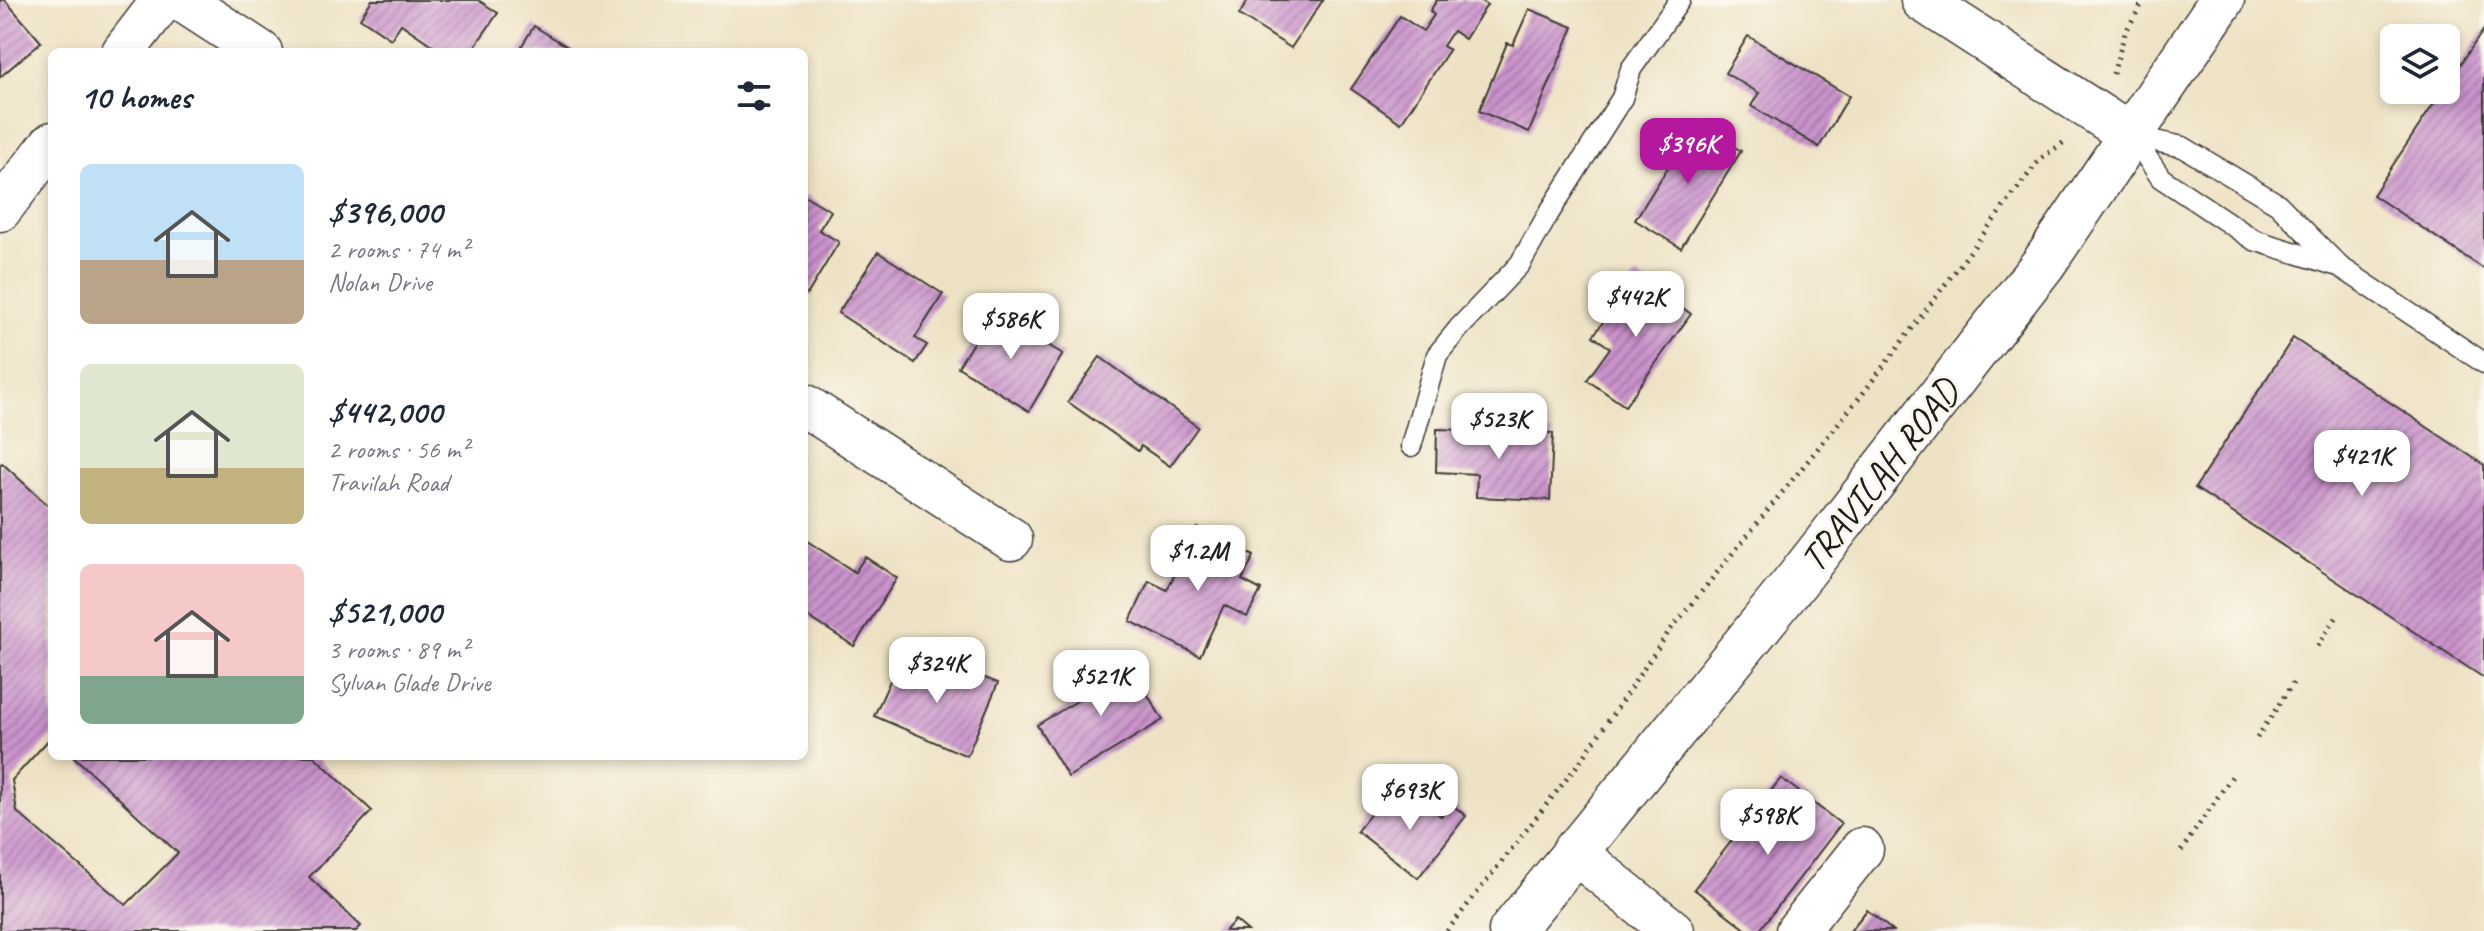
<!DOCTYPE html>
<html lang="en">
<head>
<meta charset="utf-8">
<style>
  :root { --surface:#fff; --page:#f6f6f7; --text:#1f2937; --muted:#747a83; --accent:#b5179e }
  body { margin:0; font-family:Caveat,sans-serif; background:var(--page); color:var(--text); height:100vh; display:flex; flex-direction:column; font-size:30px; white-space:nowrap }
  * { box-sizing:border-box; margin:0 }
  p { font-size:26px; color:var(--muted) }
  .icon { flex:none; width:44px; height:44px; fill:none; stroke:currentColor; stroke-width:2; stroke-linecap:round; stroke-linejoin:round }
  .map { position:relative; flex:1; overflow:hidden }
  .sheet { position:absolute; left:48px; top:48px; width:760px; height:712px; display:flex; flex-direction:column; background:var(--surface); border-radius:12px; box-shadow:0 4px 12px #0003 }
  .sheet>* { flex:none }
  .fabs { position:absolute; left:2380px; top:24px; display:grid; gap:16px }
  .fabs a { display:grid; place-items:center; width:80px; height:80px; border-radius:12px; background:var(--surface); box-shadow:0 4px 12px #0003; font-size:40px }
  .price { position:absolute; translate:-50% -68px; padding:0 18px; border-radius:16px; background:#fff; color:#222; font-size:26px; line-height:52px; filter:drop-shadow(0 2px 4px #0008) }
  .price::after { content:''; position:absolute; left:50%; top:48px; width:24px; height:18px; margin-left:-12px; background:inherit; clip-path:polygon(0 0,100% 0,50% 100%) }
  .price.on { background:var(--accent); color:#fff }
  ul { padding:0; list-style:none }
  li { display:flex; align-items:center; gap:24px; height:200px; padding:0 32px }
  li span { display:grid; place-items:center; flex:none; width:224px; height:160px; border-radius:12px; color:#555 }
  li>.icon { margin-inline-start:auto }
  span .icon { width:96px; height:96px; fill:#fffc; stroke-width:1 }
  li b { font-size:34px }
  h2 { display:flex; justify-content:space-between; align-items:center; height:96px; padding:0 32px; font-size:34px }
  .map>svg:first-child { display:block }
  .building { fill:url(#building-hatch) }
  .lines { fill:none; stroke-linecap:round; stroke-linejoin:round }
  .service-casing { stroke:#3c3a35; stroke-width:23 }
  .minor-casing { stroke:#3c3a35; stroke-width:45 }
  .secondary-casing { stroke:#3c3a35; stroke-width:47 }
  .path { stroke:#3c3a35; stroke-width:5; stroke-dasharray:2 6; stroke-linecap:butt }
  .service { stroke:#fff; stroke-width:20 }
  .minor { stroke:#fff; stroke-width:42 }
  .secondary { stroke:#fff; stroke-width:44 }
  .labels { text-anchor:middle; stroke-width:6; stroke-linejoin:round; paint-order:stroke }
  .street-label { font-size:38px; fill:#1c1c1c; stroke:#fbf7ec }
</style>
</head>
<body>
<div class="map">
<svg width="2484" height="931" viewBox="0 0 2484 931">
  <defs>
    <pattern id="building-hatch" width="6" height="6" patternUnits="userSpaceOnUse" patternTransform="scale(2)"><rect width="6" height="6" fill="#c992cb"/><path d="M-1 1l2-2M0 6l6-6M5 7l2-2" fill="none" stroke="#a276a4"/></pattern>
  </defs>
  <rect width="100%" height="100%" fill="#fbf7ec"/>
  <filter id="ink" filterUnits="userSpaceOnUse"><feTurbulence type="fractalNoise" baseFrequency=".0125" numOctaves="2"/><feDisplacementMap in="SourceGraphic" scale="16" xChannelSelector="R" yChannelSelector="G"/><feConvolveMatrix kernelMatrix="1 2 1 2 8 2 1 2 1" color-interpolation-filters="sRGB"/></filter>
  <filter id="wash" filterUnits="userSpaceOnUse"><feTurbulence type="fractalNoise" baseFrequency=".006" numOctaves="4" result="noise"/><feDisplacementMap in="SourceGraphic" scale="32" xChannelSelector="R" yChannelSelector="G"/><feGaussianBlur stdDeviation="1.8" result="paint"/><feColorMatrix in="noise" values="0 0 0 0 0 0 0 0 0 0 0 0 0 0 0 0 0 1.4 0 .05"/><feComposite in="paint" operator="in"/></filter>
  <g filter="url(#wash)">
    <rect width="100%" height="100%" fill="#eee2c4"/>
    <g id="blocks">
      <g class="building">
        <path d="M0,0H5L41,42L0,77Z"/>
        <path d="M372,0H478L498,13L471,52H442L401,24L391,39L360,18Z"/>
        <path d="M1248,0H1323L1291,48L1239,15Z"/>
        <path d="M1437,0H1479L1487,5L1465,39L1453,31L1443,46L1449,50L1401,123L1351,89L1400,16L1423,31L1434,15L1430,11Z"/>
        <path d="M1529,9L1573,27L1529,132L1479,111L1507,43L1513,45Z"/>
        <path d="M534,26L576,52H518Z"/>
        <path d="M2484,29V269L2373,195L2443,90H2446V86Z"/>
        <path d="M1748,36L1849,96L1819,147L1751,106L1759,93L1725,73Z"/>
        <path d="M1696,123L1741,151L1681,248L1635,220Z"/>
        <path d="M804,195L831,211L819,230L839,242L807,295L804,293Z"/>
        <path d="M878,252L943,294L915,338L927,345L915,363L838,313Z"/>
        <path d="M1637,275L1691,314L1625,406L1587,380L1610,348L1593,336Z"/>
        <path d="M992,312L1063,354L1029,411L958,367Z"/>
        <path d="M2293,338L2484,465V678L2195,488Z"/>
        <path d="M1100,357L1198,427L1170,466L1141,446L1138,451L1068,402Z"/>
        <path d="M1437,429L1553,433L1550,500L1476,497L1477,474L1436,472Z"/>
        <path d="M2,463L52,509V736L12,780L17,812L126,905L178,853L73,756H314L372,811L309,877L361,926L356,931H0V465Z"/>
        <path d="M1197,528L1254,556L1242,580L1261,590L1247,617L1224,605L1200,656L1130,621L1149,581L1167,590Z"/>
        <path d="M804,539L855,572L865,557L897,578L854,646L804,614Z"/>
        <path d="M1123,655L1163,720L1068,777L1037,725L1097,689L1089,675Z"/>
        <path d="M900,659L954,682L960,668L998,683L967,756L874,716Z"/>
        <path d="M1781,778L1841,824L1759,931H1748L1694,889Z"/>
        <path d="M1388,792L1411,810L1419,799L1441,816L1451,804L1466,816L1418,878L1357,831Z"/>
        <path d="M1867,910L1893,931H1850Z"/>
        <path d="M1235,920L1248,931H1225Z"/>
      </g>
    </g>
  </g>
  <g filter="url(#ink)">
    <use href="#blocks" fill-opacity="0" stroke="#3c3a35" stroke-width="2"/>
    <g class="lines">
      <defs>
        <g id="service">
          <path d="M2132,136L2183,147L2278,204L2339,266L2484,363"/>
          <path d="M2132,136L2161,178L2254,240L2335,265"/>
          <path d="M1411,446L1437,355L1459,328L1520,264L1549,213L1622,98L1631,69L1680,0"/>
        </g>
        <g id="minor">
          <path d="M181,0L261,52"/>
          <path d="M1922,0L2132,136"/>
          <path d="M123,52L163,0"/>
          <path d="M0,210L52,143"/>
          <path d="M804,405L1011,539"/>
          <path d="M1573,851L1673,931"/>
          <path d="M1797,931L1862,849"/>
        </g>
        <path id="secondary" d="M1511,931L1797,580L2044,263L2222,0"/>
      </defs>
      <use href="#service" class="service-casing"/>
      <use href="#minor" class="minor-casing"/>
      <use href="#secondary" class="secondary-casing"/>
      <g class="path">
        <path d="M2113,74L2125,33L2144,0"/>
        <path d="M2317,646L2338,615"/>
        <path d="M2257,738L2293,683"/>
        <path d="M2181,851L2233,775"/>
        <path d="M1447,931L1583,758L1668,633L1867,388L2040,159L2067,140"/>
      </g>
      <use href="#service" class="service"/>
      <use href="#minor" class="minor"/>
      <use href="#secondary" class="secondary"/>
    </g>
  </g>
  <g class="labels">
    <g class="street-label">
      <text transform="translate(1879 475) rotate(-52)" y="13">TRAVILAH ROAD</text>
    </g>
  </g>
</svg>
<div class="fabs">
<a><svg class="icon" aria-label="layers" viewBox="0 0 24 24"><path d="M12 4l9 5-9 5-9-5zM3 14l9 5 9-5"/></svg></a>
</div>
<b class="price on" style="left:1688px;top:186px">$396K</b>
<b class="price" style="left:1636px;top:339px">$442K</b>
<b class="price" style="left:1011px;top:361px">$586K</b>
<b class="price" style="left:1499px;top:461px">$523K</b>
<b class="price" style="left:2362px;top:498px">$421K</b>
<b class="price" style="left:1198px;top:593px">$1.2M</b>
<b class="price" style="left:937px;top:705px">$324K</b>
<b class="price" style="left:1101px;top:718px">$521K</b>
<b class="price" style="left:1410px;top:832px">$693K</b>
<b class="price" style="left:1768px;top:857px">$598K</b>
<section class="sheet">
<h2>10 homes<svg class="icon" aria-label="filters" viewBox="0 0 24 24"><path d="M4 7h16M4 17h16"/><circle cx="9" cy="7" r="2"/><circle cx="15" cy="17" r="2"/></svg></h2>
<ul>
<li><span style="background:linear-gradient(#bfe0f5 60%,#b9a48a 0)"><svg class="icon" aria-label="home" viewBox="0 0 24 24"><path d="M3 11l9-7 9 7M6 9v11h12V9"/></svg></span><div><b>$396,000</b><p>2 rooms · 74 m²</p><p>Nolan Drive</p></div></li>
<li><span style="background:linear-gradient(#dfe7d0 65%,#c2b280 0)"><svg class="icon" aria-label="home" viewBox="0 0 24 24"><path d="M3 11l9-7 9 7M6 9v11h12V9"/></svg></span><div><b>$442,000</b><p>2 rooms · 56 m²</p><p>Travilah Road</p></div></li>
<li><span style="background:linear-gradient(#f6c9c9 70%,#7fa58c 0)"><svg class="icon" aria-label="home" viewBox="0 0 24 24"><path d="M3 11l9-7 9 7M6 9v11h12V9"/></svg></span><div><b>$521,000</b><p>3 rooms · 89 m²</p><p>Sylvan Glade Drive</p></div></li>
</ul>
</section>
</div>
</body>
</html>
